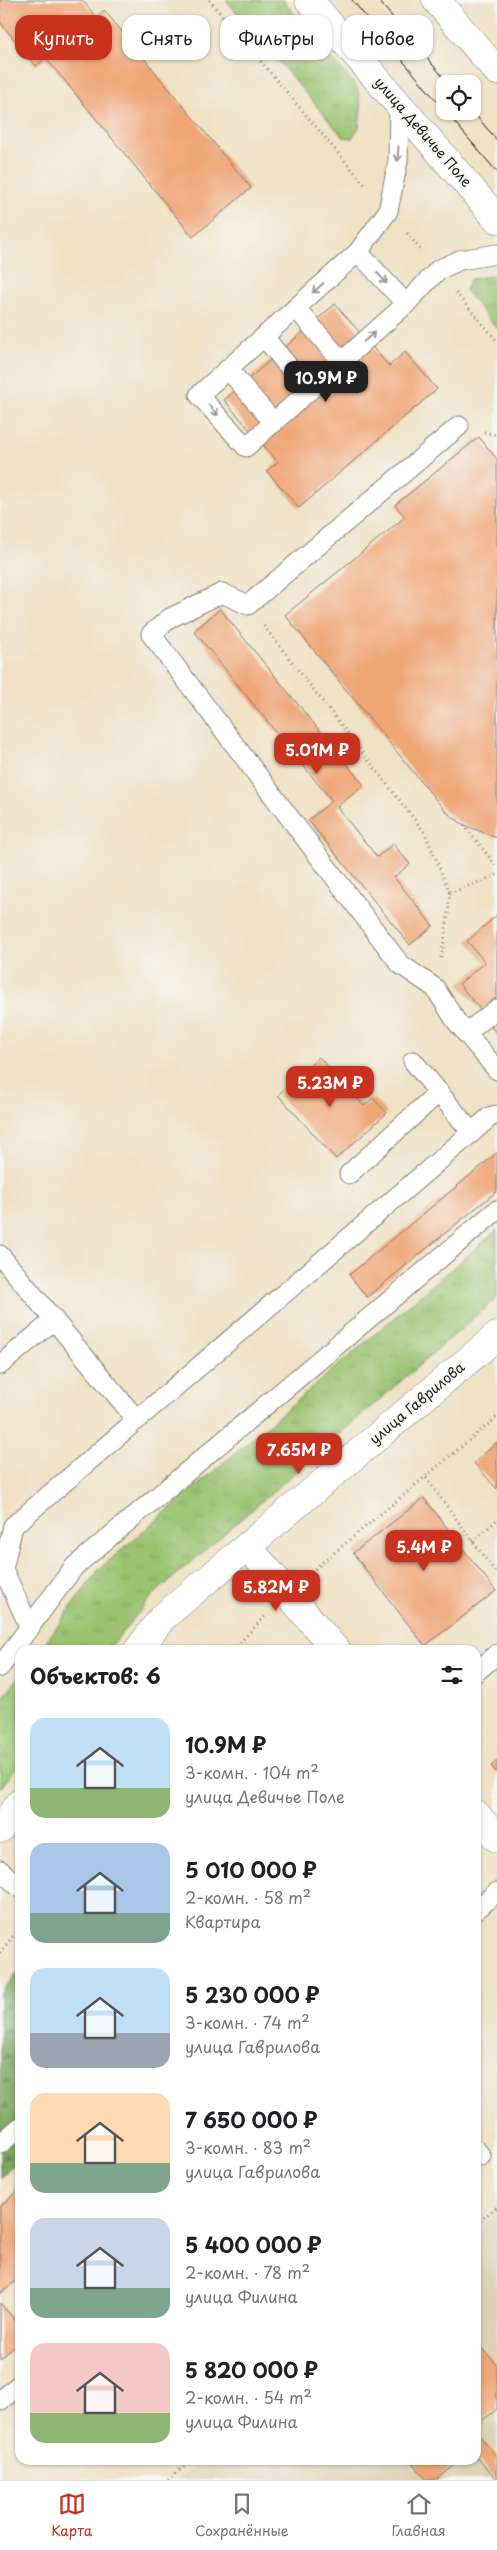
<!DOCTYPE html>
<html lang="ru">
<head>
<meta charset="utf-8">
<style>
  :root { --surface:#fff; --page:#f6f6f6; --text:#202124; --muted:#757577; --line:#e0e0e0; --accent:#c8321e }
  body { margin:0; font-family:"Playpen Sans",sans-serif; background:var(--page); color:var(--text); height:100vh; display:flex; flex-direction:column; font-size:19px; white-space:nowrap }
  * { box-sizing:border-box; margin:0 }
  p { font-size:16px; color:var(--muted) }
  .icon { flex:none; width:28px; height:28px; fill:none; stroke:currentColor; stroke-width:2; stroke-linecap:round; stroke-linejoin:round }
  .map { position:relative; flex:1; overflow:hidden }
  .details { position:absolute; left:15px; top:1645px; width:466px; height:820px; display:flex; flex-direction:column; background:var(--surface); border-radius:15px; box-shadow:0 1px 4px #0004 }
  .details>* { flex:none }
  .banner { position:absolute; left:15px; top:15px; width:468px; height:45px; display:flex; gap:10px }
  .controls { position:absolute; left:436px; top:75px; display:grid; gap:10px }
  .controls a { display:grid; place-items:center; width:45px; height:45px; border-radius:10px; background:var(--surface); box-shadow:0 1px 4px #0004; font-size:25px }
  .price { position:absolute; translate:-50% -42px; padding:0 11px; border-radius:10px; background:var(--accent); color:#fff; font-size:16px; line-height:32px; filter:drop-shadow(0 1px 2px #0008) }
  .price::after { content:''; position:absolute; left:50%; top:30px; width:15px; height:11px; margin-left:-8px; background:inherit; clip-path:polygon(0 0,100% 0,50% 100%) }
  .price.selected { background:#222; color:#fff }
  ul { padding:0; list-style:none }
  li { display:flex; align-items:center; gap:15px; height:125px; padding:0 15px }
  li span { display:grid; place-items:center; flex:none; width:140px; height:100px; border-radius:15px; color:#555 }
  li>.icon { margin-inline-start:auto }
  span .icon { width:60px; height:60px; fill:#fffc; stroke-width:1 }
  li b { font-size:21px }
  h2 { display:flex; justify-content:space-between; align-items:center; height:60px; padding:0 15px; font-size:21px }
  .tag { padding:0 18px; border-radius:15px; background:var(--surface); box-shadow:0 1px 4px #0004; font-size:18px; line-height:45px }
  .tag.selected { background:var(--accent); color:#fff }
  .tab-bar { display:flex; justify-content:space-around; align-items:center; height:70px; border-top:1px solid var(--line); background:var(--surface); font-size:14px; color:var(--muted) }
  .tab-bar a { display:grid; justify-items:center; gap:2px }
  .tab-bar .selected { color:var(--accent) }
  .map>svg:first-child { display:block }
  .built { fill:#ddd2b4 }
  .grass { fill:url(#grass-tufts); stroke:#5a7046 }
  .forest { fill:url(#forest-firs); stroke:#4b623f }
  .building { fill:#efa576 }
  .lines { fill:none; stroke-linecap:round; stroke-linejoin:round }
  .service-casing { stroke:#867e70; stroke-width:21 }
  .minor-casing { stroke:#867e70; stroke-width:29 }
  .secondary-casing { stroke:#867e70; stroke-width:29 }
  .path { stroke:#867e70; stroke-width:3; stroke-dasharray:1 4; stroke-linecap:butt }
  .service { stroke:#fff; stroke-width:19 }
  .minor { stroke:#fff; stroke-width:28 }
  .secondary { stroke:#fff; stroke-width:28 }
  .tram { stroke:#1c1c1c; stroke-width:1 }
  .oneway { stroke:#999 }
  .labels { text-anchor:middle; stroke-width:4; stroke-linejoin:round; paint-order:stroke }
  .street-label { font-size:14px; fill:#1c1c1c; stroke:#f6f6f2 }
</style>
</head>
<body>
<div class="map">
<svg width="497" height="2480" viewBox="0 0 497 2480">
  <defs>
    <pattern id="grass-tufts" width="24" height="20" patternUnits="userSpaceOnUse" patternTransform="scale(1.25)"><rect width="24" height="20" fill="#99c370"/><path d="M3 7l-1-3M5 7V3M7 7l1-3M15 17l-1-3M17 17v-4M19 17l1-3" fill="none" stroke="#83a760"/></pattern>
    <pattern id="forest-firs" width="22" height="20" patternUnits="userSpaceOnUse" patternTransform="scale(1.25)"><rect width="22" height="20" fill="#7aa962"/><path d="M5 1l3.5 6h-7zM16 11l3.5 6h-7z" fill="#638950"/></pattern>
  </defs>
  <rect width="100%" height="100%" fill="#f6f6f2"/>
  <filter id="ink" filterUnits="userSpaceOnUse"><feTurbulence type="fractalNoise" baseFrequency=".02" numOctaves="2"/><feDisplacementMap in="SourceGraphic" scale="10" xChannelSelector="R" yChannelSelector="G"/><feConvolveMatrix kernelMatrix="1 2 1 2 8 2 1 2 1" color-interpolation-filters="sRGB"/></filter>
  <filter id="wash" filterUnits="userSpaceOnUse"><feTurbulence type="fractalNoise" baseFrequency=".0096" numOctaves="4" result="noise"/><feDisplacementMap in="SourceGraphic" scale="20" xChannelSelector="R" yChannelSelector="G"/><feGaussianBlur stdDeviation="1.12" result="paint"/><feColorMatrix in="noise" values="0 0 0 0 0 0 0 0 0 0 0 0 0 0 0 0 0 1.4 0 .05"/><feComposite in="paint" operator="in"/></filter>
  <g filter="url(#wash)">
    <rect width="100%" height="100%" fill="#efe1c4"/>
    <path class="built" d="M497,2214V2480H177L201,2460H476V2231Z"/>
    <g class="grass">
      <path d="M226,0H283L358,89L361,109L359,127L352,138L343,137Z"/>
      <path d="M491,276L497,279V329L465,290L470,279Z"/>
      <path d="M497,1230V1298L153,1595L108,1650H40L99,1569Z"/>
      <path d="M20,1676V1763L0,1789V1701Z"/>
    </g>
    <path class="forest" d="M20,1969V2157L0,2178V1993Z"/>
    <g id="blocks">
      <g class="building">
        <path d="M0,0H82L96,17L104,10L251,188L193,237L46,58L36,66L0,22Z"/>
        <path d="M335,304L389,366L405,352L437,389L299,508L267,471L278,462L224,400Z"/>
        <path d="M479,437L497,459V838L464,825L446,812L285,615L405,517L395,505Z"/>
        <path d="M220,609L364,785L337,807L377,857L393,844L410,864L394,877L433,926L410,945L308,820L332,801L194,631Z"/>
        <path d="M497,915V997L481,1010L459,984L485,962L467,941Z"/>
        <path d="M497,1022V1034L491,1027Z"/>
        <path d="M319,1057L364,1106L373,1098L387,1113L336,1159L278,1095Z"/>
        <path d="M497,1153V1191L367,1297L349,1275Z"/>
        <path d="M497,1442V1489L474,1463Z"/>
        <path d="M424,1498L496,1591L425,1646L353,1553Z"/>
        <path d="M497,1761V1773L491,1766Z"/>
        <path d="M20,2189V2277L0,2294V2206Z"/>
        <path d="M0,2303L20,2326V2342L0,2359Z"/>
        <path d="M476,2341L497,2365V2409L476,2426Z"/>
        <path d="M476,2432L497,2457V2480L476,2457Z"/>
        <path d="M410,2460H461L437,2480H427Z"/>
      </g>
    </g>
  </g>
  <g filter="url(#ink)">
    <use href="#blocks" fill-opacity="0" stroke="#867e70" stroke-width="1"/>
    <g class="lines">
      <defs>
        <g id="service">
          <path d="M399,105L398,161L388,211L358,252L199,395L246,447L406,304L438,270L460,260L497,254"/>
          <path d="M358,252L406,304"/>
          <path d="M296,308L342,362"/>
          <path d="M264,337L309,391"/>
          <path d="M228,369L274,423"/>
          <path d="M459,426L248,605L222,593L170,618L151,634L400,964L435,988L456,1021L497,1070"/>
          <path d="M466,1033L497,1009"/>
          <path d="M413,1061L472,1133"/>
          <path d="M349,1174L439,1092"/>
          <path d="M0,1255L137,1420"/>
          <path d="M0,1365L54,1320"/>
          <path d="M30,1628L3,1569L13,1526L491,1116L497,1115"/>
          <path d="M0,1667L74,1567L497,1210"/>
          <path d="M476,1672L497,1654"/>
          <path d="M0,1870L20,1888"/>
          <path d="M476,1910L497,1892"/>
          <path d="M0,2144L20,2127"/>
          <path d="M476,2150L481,2156"/>
          <path d="M0,2401L20,2384"/>
        </g>
        <g id="minor">
          <path d="M248,1547L336,1650"/>
          <path d="M138,1650L162,1618L497,1336"/>
          <path d="M476,1814L497,1838"/>
          <path d="M0,1829L20,1803"/>
        </g>
        <g id="secondary">
          <path d="M309,0L497,219"/>
          <path d="M436,0L497,71"/>
        </g>
      </defs>
      <use href="#service" class="service-casing"/>
      <use href="#minor" class="minor-casing"/>
      <use href="#secondary" class="secondary-casing"/>
      <g class="path">
        <path d="M209,0L365,185"/>
        <path d="M407,233L420,249"/>
        <path d="M456,293L497,341"/>
        <path d="M484,432L497,435"/>
        <path d="M264,626L425,833L450,893"/>
        <path d="M464,825L497,867"/>
        <path d="M441,958L447,924L450,893L497,875"/>
        <path d="M426,1478L497,1574"/>
        <path d="M473,1541L497,1520"/>
        <path d="M311,1572L497,1417"/>
        <path d="M233,1650L265,1616"/>
        <path d="M0,1953L20,1927"/>
        <path d="M476,2224L497,2207"/>
        <path d="M168,2480L192,2460"/>
      </g>
      <use href="#service" class="service"/>
      <use href="#minor" class="minor"/>
      <use href="#secondary" class="secondary"/>
      <g class="tram">
        <path d="M352,0L445,111"/>
        <path d="M378,0L449,84"/>
        <path d="M445,111L497,172"/>
        <path d="M472,111L497,140"/>
      </g>
    </g>
    <defs><path id="oneway-shaft" d="M-6 0H5M1.5-3L5.5 0L1.5 3" fill="none" stroke-width="1.6" stroke-linecap="round" stroke-linejoin="round" transform="scale(1.25)"/></defs>
    <g class="oneway">
      <use href="#oneway-shaft" transform="translate(398 154) rotate(93)"/>
      <use href="#oneway-shaft" transform="translate(382 278) rotate(47)"/>
      <use href="#oneway-shaft" transform="translate(318 288) rotate(138)"/>
      <use href="#oneway-shaft" transform="translate(369 337) rotate(-42)"/>
      <use href="#oneway-shaft" transform="translate(213 410) rotate(48)"/>
    </g>
  </g>
  <g class="labels">
    <g class="street-label">
      <text transform="translate(423 132) rotate(49)" y="5">улица Девичье Поле</text>
      <text transform="translate(417 1403) rotate(-40)" y="5">улица Гаврилова</text>
    </g>
  </g>
</svg>
<div class="controls">
<a><svg class="icon" aria-label="locate" viewBox="0 0 24 24"><circle cx="12" cy="12" r="6"/><path d="M12 2v4M12 18v4M2 12h4M18 12h4"/></svg></a>
</div>
<b class="price selected" style="left:326px;top:403px">10.9M ₽</b>
<b class="price" style="left:317px;top:775px">5.01M ₽</b>
<b class="price" style="left:330px;top:1108px">5.23M ₽</b>
<b class="price" style="left:299px;top:1475px">7.65M ₽</b>
<b class="price" style="left:424px;top:1572px">5.4M ₽</b>
<b class="price" style="left:276px;top:1612px">5.82M ₽</b>
<div class="banner">
<a class="tag selected">Купить</a>
<a class="tag">Снять</a>
<a class="tag">Фильтры</a>
<a class="tag">Новое</a>
</div>
<section class="details">
<h2>Объектов: 6<svg class="icon" aria-label="filters" viewBox="0 0 24 24"><path d="M4 7h16M4 17h16"/><circle cx="9" cy="7" r="2"/><circle cx="15" cy="17" r="2"/></svg></h2>
<ul>
<li><span style="background:linear-gradient(#bfe0f5 70%,#8fb573 0)"><svg class="icon" aria-label="home" viewBox="0 0 24 24"><path d="M3 11l9-7 9 7M6 9v11h12V9"/></svg></span><div><b>10.9M ₽</b><p>3-комн. · 104 m²</p><p>улица Девичье Поле</p></div></li>
<li><span style="background:linear-gradient(#a9c7e8 70%,#7fa58c 0)"><svg class="icon" aria-label="home" viewBox="0 0 24 24"><path d="M3 11l9-7 9 7M6 9v11h12V9"/></svg></span><div><b>5 010 000 ₽</b><p>2-комн. · 58 m²</p><p>Квартира</p></div></li>
<li><span style="background:linear-gradient(#bfe0f5 65%,#9aa5b1 0)"><svg class="icon" aria-label="home" viewBox="0 0 24 24"><path d="M3 11l9-7 9 7M6 9v11h12V9"/></svg></span><div><b>5 230 000 ₽</b><p>3-комн. · 74 m²</p><p>улица Гаврилова</p></div></li>
<li><span style="background:linear-gradient(#ffd9b3 70%,#7fa58c 0)"><svg class="icon" aria-label="home" viewBox="0 0 24 24"><path d="M3 11l9-7 9 7M6 9v11h12V9"/></svg></span><div><b>7 650 000 ₽</b><p>3-комн. · 83 m²</p><p>улица Гаврилова</p></div></li>
<li><span style="background:linear-gradient(#c9d6e8 70%,#7fa58c 0)"><svg class="icon" aria-label="home" viewBox="0 0 24 24"><path d="M3 11l9-7 9 7M6 9v11h12V9"/></svg></span><div><b>5 400 000 ₽</b><p>2-комн. · 78 m²</p><p>улица Филина</p></div></li>
<li><span style="background:linear-gradient(#f6c9c9 70%,#8fb573 0)"><svg class="icon" aria-label="home" viewBox="0 0 24 24"><path d="M3 11l9-7 9 7M6 9v11h12V9"/></svg></span><div><b>5 820 000 ₽</b><p>2-комн. · 54 m²</p><p>улица Филина</p></div></li>
</ul>
</section>
</div>
<nav class="tab-bar">
<a class="selected"><svg class="icon" aria-label="map" viewBox="0 0 24 24"><path d="M3 6l6-2 6 2 6-2v14l-6 2-6-2-6 2zM9 4v14M15 6v14"/></svg>Карта</a>
<a><svg class="icon" aria-label="saved" viewBox="0 0 24 24"><path d="M7 4h10v16l-5-4-5 4z"/></svg>Сохранённые</a>
<a><svg class="icon" aria-label="home" viewBox="0 0 24 24"><path d="M3 11l9-7 9 7M6 9v11h12V9"/></svg>Главная</a>
</nav>
</body>
</html>
